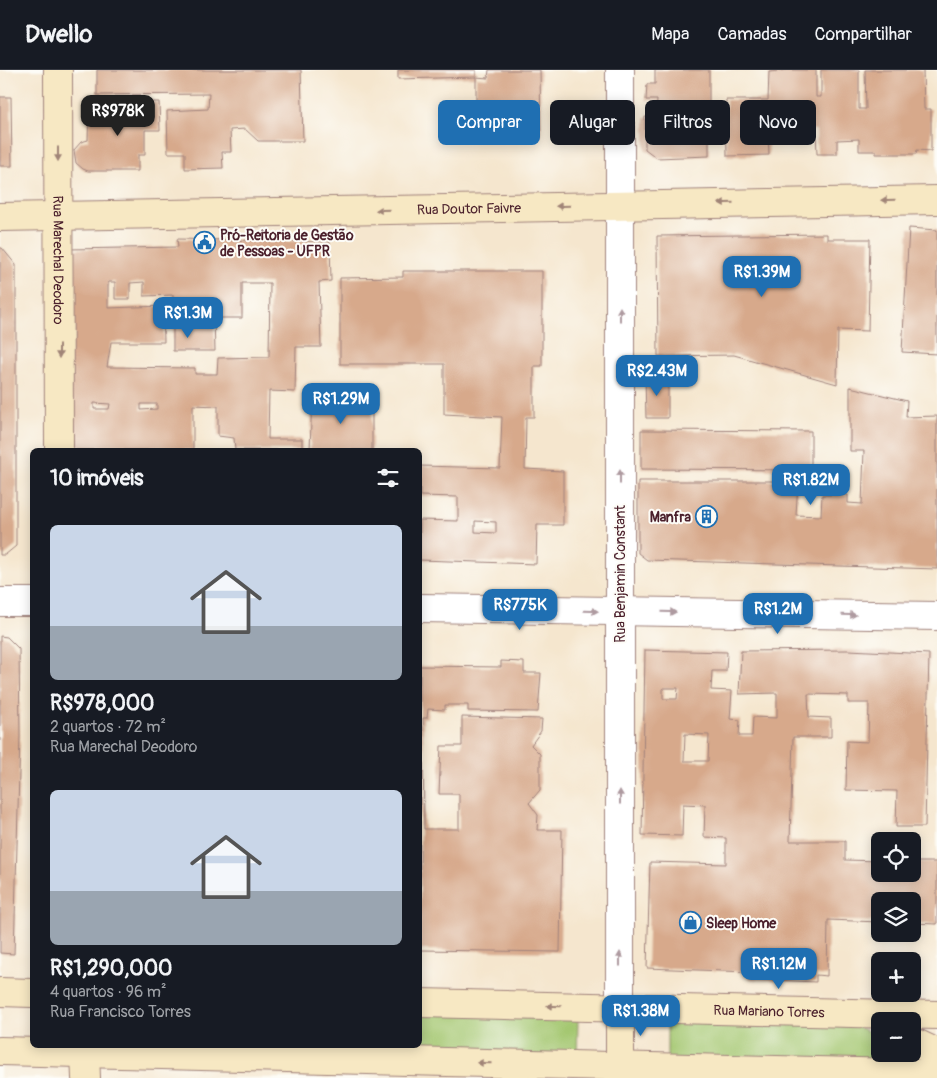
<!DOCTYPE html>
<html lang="pt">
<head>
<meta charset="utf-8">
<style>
  :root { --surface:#171b24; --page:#20242c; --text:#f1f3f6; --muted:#9ea1a6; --line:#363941; --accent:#1f6fb2 }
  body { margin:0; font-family:Pangolin,sans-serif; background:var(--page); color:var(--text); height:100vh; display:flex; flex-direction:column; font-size:19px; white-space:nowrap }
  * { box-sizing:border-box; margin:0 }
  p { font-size:16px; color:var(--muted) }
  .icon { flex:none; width:28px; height:28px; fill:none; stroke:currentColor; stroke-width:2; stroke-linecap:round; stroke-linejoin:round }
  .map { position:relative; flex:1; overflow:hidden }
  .sheet { position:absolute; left:30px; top:378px; width:392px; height:600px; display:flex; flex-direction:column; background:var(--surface); border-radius:8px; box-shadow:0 2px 12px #0003 }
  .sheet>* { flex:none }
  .hud { position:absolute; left:438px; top:30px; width:424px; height:45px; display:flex; gap:10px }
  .buttons { position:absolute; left:871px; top:762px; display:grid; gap:10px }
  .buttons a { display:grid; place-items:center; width:50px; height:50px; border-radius:8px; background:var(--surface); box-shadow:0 2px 12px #0003; font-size:25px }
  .price { position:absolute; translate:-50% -42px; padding:0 11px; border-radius:10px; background:var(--accent); color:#fff; font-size:16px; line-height:32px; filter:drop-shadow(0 1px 2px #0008) }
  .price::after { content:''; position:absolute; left:50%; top:30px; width:15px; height:11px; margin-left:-8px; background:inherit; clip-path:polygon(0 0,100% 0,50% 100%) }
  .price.current { background:#222; color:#fff }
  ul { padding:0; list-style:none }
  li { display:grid; align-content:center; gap:10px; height:265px; padding:0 20px }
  li span { display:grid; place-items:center; height:155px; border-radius:8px; color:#555 }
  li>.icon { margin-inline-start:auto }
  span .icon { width:90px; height:90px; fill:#fffc; stroke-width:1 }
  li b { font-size:21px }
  h2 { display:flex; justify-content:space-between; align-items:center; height:60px; padding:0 20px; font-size:21px }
  .pill { padding:0 18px; border-radius:8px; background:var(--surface); box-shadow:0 2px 12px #0003; font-size:18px; line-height:45px }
  .pill.current { background:var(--accent); color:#fff }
  header { display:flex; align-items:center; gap:30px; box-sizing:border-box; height:70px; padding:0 25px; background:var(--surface); border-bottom:1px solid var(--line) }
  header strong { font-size:24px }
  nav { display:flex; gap:28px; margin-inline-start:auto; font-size:18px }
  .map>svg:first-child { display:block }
  .green { fill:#a4c771; stroke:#77734e }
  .building { fill:#d7a98b; fill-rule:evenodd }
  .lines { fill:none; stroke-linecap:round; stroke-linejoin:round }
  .street-casing { stroke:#a0827c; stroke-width:30 }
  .secondary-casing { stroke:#a0827c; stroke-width:30 }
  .street { stroke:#fff; stroke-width:28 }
  .secondary { stroke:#f7e8c3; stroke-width:28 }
  .oneway { fill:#a08477 }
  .oneway2 { fill:#ae9aa0 }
  .labels { text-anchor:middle; stroke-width:4; stroke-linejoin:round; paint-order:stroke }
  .street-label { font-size:14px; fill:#4a1f2b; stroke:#fdfcf7 }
  .poi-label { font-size:14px; font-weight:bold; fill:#4a1f2b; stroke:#fdfcf7; text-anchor:start }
</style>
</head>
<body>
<header>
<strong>Dwello</strong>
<nav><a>Mapa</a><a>Camadas</a><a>Compartilhar</a></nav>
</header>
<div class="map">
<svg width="937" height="1008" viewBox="0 0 937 1008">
  <rect width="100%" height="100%" fill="#fdfcf7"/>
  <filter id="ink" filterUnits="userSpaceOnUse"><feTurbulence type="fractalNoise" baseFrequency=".02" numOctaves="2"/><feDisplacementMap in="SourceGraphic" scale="10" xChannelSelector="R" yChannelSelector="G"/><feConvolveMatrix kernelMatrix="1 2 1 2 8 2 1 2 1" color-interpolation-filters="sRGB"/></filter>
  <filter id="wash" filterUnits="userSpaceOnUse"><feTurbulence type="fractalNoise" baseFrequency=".0096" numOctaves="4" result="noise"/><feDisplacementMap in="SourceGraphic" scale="20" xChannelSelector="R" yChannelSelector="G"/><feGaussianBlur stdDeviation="1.12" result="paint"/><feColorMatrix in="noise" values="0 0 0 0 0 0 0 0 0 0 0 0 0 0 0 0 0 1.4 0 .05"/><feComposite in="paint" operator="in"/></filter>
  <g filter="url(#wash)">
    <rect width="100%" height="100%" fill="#f5e6ce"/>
    <g class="green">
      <path d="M420,941L578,949L577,992L281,975H420Z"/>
      <path d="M667,947L847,952L880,967V984H912L937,993L667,992Z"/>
    </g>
    <g id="blocks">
      <g class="building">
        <path d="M97,0H301L303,71H258L245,59L230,60L231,82H222L223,98L185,99V83H168L167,41L208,39L209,24L97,25Z"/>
        <path d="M398,0H476V7L488,8L489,0H540L541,69L476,67V7L398,9Z"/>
        <path d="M655,0H709V86L657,88L645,79V47H656L657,30H646L647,14H655Z"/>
        <path d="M788,0H816V27H821V0H859V39H866L865,0H923L924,39H931V81L917,80L916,84H876V81H859V69L837,70V84H817L816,60H768L769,85L727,86L726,30H768L769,2Z"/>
        <path d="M0,27H11L12,96H0Z"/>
        <path d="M116,32H159L160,60H145V85H138V101H88L83,99L76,93L74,80L81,72L88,70L89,41H116Z"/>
        <path d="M909,158L937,160V284L902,282Z"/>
        <path d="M827,164V169H870L868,261L838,260L837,314L734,285L658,286L657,166Z"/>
        <path d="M177,169L330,172L331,211L319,212L321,277H296L295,322L269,321L268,369H302V380H235L234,368L218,366V336L193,335V380H68L69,179L178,177ZM108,212H115V229H130V213L144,212V226L173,225V281H215L214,248H242V213H270L269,287L218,288L217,304H195V298L107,297L111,272H164L163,236L108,238ZM94,333L110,334L109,339H94ZM141,334H157V339L141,340Z"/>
        <path d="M0,178H2L16,195V476L5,485H0Z"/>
        <path d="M403,201H542V296H534V347H526L525,399L563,401V455H537L536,494L420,490V450L458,451V427L420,426V396L500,398L502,347L444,344V294H340V208L403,207ZM475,451L496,452V463L475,462Z"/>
        <path d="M668,305V348H646L645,306Z"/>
        <path d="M850,317L907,331L906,347L937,346V499L647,490L638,483V411H798L796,445L821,446L822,425H848V433L862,434L864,381H850Z"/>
        <path d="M312,325L372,333V380H310Z"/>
        <path d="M641,360L811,361V400L641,399Z"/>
        <path d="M0,566L7,567L19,579L20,666L14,884L0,883Z"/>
        <path d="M645,580L727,582L726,601H712L711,620L732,621L730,649L740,650L739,666H752L753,647L777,648V623L739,624L741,581L849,580L929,584L925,757H896L897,721L846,720L847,671L868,672L869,633H848V625L808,624L809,647L831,648V667H793L790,771H845V790L880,791V804H912V792H937V854L912,853V831H880V852L828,850L827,906L816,905V912L749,909V902L647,898L650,792L726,794V768L704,767L705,735L683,734L682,766L642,765ZM663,618H678L677,629H663ZM685,664L709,665L708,691H684Z"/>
        <path d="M501,591L524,592V603H541L538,642L468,641V635H445V640L428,639L427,648H423L424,759H459V724H439L441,676H462V647L542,649L541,661L531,675L540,684V720L529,733L538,745L537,760H562L560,882L420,880V596L501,597Z"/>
      </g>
    </g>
  </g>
  <g filter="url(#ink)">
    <use href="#blocks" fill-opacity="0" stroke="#a0827c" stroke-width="1"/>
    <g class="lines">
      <defs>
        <g id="street">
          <path d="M620,0V938"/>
          <path d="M0,532H32"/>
          <path d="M420,538L937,546"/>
        </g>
        <g id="secondary">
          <path id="s1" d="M58,0L59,380"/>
          <path id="s2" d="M0,147L937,130"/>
          <path d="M0,922L32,923"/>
          <path id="s3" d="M420,933L937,945"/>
          <path d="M620,938V1008"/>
          <path d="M912,971L937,983"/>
          <path d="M82,975L85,983L86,1008"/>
          <path d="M0,981L937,1004"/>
        </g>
      </defs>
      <use href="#street" class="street-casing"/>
      <use href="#secondary" class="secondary-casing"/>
      <use href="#street" class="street"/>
      <use href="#secondary" class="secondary"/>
    </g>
    <defs><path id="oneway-solid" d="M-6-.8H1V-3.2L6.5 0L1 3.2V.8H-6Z" transform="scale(1.25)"/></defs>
    <g class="oneway">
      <use href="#oneway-solid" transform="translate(58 84) rotate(90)"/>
      <use href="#oneway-solid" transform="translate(888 130) rotate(179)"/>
      <use href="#oneway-solid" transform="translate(726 133) rotate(179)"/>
      <use href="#oneway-solid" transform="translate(563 136) rotate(179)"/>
      <use href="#oneway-solid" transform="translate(383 140) rotate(179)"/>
      <use href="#oneway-solid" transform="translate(59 281) rotate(90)"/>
      <use href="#oneway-solid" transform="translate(554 936) rotate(-179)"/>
      <use href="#oneway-solid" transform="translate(484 993) rotate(-179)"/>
    </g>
    <g class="oneway2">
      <use href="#oneway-solid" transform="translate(620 244) rotate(-90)"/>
      <use href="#oneway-solid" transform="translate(620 407) rotate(-90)"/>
      <use href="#oneway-solid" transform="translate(591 541) rotate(1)"/>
      <use href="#oneway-solid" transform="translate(669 542) rotate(1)"/>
      <use href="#oneway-solid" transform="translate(849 545) rotate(1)"/>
      <use href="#oneway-solid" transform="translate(620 727) rotate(-90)"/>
      <use href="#oneway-solid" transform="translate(620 889) rotate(-90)"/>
    </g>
  </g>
  <defs>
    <symbol id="civic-ring" viewBox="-11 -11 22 22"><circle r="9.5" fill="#fdfcf7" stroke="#1f6fb2" stroke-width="1.5"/><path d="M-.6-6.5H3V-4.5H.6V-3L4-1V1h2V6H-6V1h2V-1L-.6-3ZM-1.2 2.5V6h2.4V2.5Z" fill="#1f6fb2"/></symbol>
    <symbol id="building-ring" viewBox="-11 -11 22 22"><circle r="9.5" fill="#fdfcf7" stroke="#1f6fb2" stroke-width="1.5"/><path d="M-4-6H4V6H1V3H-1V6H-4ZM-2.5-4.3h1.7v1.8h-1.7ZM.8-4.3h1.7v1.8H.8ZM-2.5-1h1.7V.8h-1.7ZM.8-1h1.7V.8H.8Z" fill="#1f6fb2"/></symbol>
    <symbol id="shop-ring" viewBox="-11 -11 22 22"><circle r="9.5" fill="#fdfcf7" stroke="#1f6fb2" stroke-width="1.5"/><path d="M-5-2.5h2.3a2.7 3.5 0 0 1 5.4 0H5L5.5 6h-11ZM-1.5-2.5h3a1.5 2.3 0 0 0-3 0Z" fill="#1f6fb2"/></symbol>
  </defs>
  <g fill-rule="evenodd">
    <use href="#civic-ring" x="192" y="160" width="25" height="25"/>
    <use href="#building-ring" x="694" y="434" width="25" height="25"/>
    <use href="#shop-ring" x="678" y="840" width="25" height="25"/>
  </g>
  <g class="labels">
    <g class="street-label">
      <text dy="5" stroke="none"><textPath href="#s2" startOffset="469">Rua Doutor Faivre</textPath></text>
      <text dy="5" stroke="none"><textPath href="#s1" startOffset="190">Rua Marechal Deodoro</textPath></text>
      <text transform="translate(620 504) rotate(-90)" y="5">Rua Benjamin Constant</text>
      <text dy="5" stroke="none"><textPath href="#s3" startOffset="349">Rua Mariano Torres</textPath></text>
    </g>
    <g class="poi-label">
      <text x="220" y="170">Pró-Reitoria de Gestão<tspan x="220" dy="16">de Pessoas - UFPR</tspan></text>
      <text x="691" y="452" text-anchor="end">Manfra</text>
      <text x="706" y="858">Sleep Home</text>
    </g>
  </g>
</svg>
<div class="buttons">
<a><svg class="icon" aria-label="locate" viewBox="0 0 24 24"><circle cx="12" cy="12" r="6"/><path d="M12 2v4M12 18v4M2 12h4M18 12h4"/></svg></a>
<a><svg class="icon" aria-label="layers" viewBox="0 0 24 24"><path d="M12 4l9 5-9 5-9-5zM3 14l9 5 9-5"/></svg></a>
<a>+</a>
<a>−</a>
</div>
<b class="price current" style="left:118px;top:67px">R$978K</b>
<b class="price" style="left:762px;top:228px">R$1.39M</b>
<b class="price" style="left:188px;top:269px">R$1.3M</b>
<b class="price" style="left:657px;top:327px">R$2.43M</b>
<b class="price" style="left:341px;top:355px">R$1.29M</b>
<b class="price" style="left:811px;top:436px">R$1.82M</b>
<b class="price" style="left:520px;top:561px">R$775K</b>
<b class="price" style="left:778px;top:565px">R$1.2M</b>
<b class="price" style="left:779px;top:920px">R$1.12M</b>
<b class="price" style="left:641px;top:967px">R$1.38M</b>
<div class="hud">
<a class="pill current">Comprar</a>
<a class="pill">Alugar</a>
<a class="pill">Filtros</a>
<a class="pill">Novo</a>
</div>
<section class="sheet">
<h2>10 imóveis<svg class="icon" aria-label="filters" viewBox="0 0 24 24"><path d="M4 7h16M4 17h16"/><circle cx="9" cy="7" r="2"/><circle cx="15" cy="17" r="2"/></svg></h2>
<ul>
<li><span style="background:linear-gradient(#c9d6e8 65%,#9aa5b1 0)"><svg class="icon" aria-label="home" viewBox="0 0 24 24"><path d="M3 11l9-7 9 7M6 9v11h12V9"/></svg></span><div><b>R$978,000</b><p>2 quartos · 72 m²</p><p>Rua Marechal Deodoro</p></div></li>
<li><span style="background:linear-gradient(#c9d6e8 65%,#9aa5b1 0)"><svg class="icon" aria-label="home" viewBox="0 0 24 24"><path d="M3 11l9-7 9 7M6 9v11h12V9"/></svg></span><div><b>R$1,290,000</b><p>4 quartos · 96 m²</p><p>Rua Francisco Torres</p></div></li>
</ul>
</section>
</div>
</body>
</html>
